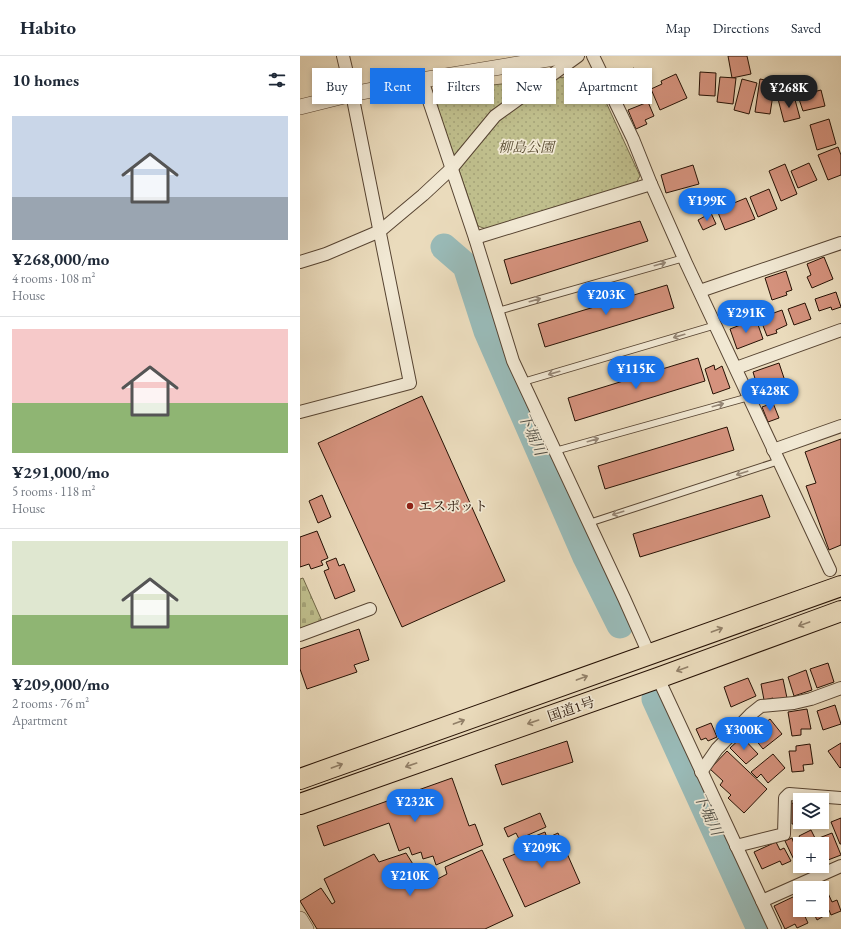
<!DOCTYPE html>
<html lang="en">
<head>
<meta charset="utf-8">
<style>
  :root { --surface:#fff; --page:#f2f2f3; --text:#1f2937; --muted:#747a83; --line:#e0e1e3; --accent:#1a73e8 }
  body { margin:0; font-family:"EB Garamond","Noto Serif JP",serif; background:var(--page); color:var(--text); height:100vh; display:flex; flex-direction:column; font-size:15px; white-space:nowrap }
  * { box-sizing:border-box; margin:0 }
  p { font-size:13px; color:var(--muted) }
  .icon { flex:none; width:22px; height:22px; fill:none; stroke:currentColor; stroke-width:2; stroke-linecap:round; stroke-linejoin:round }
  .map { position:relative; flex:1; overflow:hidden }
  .details { display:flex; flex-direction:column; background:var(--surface); width:300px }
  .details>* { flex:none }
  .hud { position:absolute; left:12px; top:12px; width:380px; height:36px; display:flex; gap:8px }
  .tools { position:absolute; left:493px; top:737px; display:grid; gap:8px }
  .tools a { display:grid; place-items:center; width:36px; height:36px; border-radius:0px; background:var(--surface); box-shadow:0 2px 6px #0003; font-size:20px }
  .price { position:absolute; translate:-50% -34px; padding:0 9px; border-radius:14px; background:var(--accent); color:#fff; font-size:13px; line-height:26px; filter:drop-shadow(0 1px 2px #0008) }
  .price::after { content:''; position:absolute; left:50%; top:24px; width:12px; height:9px; margin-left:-6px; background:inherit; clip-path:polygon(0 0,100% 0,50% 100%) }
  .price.on { background:#222; color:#fff }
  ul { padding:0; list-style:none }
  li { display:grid; align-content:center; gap:8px; height:212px; padding:0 12px }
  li+li { border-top:1px solid var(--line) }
  li span { display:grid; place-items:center; height:124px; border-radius:0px; color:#555 }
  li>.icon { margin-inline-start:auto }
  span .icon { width:72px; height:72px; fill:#fffc; stroke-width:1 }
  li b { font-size:17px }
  h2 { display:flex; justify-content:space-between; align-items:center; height:48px; padding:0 12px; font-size:17px }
  .pill { padding:0 14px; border-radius:0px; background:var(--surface); box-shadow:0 2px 6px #0003; font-size:14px; line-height:36px }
  .pill.on { background:var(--accent); color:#fff }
  header { display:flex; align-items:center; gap:24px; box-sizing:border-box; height:56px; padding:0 20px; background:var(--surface); border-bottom:1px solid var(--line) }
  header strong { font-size:19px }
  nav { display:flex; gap:22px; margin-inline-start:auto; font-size:14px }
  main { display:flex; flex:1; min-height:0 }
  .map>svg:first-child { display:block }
  .grass { fill:url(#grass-dots); stroke:#726848 }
  .cemetery { fill:url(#cemetery-stones); stroke:#726848 }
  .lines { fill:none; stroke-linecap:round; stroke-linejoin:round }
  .river { stroke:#99bab7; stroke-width:27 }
  .building { fill:#d5927d; stroke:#261104 }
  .service-casing { stroke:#574432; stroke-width:8 }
  .minor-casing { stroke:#574432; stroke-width:14 }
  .tertiary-casing { stroke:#574432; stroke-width:16 }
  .trunk-casing { stroke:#261104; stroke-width:22 }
  .service { stroke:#f1e8d3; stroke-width:6 }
  .minor { stroke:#f1e8d3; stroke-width:12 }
  .tertiary { stroke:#f1e8d3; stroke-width:15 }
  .trunk { stroke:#eadbbc; stroke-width:20 }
  .oneway { stroke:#968776 }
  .oneway2 { stroke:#928069 }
  .poi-dot { fill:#8f2418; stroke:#f1e8d3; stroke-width:1.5 }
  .labels { text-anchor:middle; stroke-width:3.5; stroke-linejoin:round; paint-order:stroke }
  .park-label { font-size:14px; font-style:italic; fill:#5c4e34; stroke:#f1e8d3 }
  .poi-label { font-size:14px; fill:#261104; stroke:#f1e8d3; text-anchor:start }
  .street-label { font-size:14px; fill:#261104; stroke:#f1e8d3 }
  .water-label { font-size:15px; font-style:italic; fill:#4e4c43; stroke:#f1e8d3 }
</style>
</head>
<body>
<header>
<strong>Habito</strong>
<nav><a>Map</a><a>Directions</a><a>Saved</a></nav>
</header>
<main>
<section class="details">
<h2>10 homes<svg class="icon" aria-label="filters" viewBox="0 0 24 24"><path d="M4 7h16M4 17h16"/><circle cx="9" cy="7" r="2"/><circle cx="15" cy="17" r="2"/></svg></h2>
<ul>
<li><span style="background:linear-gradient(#c9d6e8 65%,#9aa5b1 0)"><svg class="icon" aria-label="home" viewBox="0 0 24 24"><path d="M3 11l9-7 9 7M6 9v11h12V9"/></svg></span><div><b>¥268,000/mo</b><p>4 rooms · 108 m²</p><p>House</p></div></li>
<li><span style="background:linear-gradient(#f6c9c9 60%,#8fb573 0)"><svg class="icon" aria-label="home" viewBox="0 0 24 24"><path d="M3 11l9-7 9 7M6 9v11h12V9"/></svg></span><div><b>¥291,000/mo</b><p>5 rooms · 118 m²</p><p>House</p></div></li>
<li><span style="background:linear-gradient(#dfe7d0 60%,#8fb573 0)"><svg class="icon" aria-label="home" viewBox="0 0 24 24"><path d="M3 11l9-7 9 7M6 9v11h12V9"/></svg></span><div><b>¥209,000/mo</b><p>2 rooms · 76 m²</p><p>Apartment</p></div></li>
</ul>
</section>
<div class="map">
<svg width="541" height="873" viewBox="0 0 541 873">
  <defs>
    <pattern id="grass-dots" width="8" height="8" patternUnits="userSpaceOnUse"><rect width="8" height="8" fill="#bfbe8c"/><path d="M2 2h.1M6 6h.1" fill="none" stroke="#a4a277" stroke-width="1.8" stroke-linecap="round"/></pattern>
    <pattern id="cemetery-stones" width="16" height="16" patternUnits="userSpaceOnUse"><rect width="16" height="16" fill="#bfbe8c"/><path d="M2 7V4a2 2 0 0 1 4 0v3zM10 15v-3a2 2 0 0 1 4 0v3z" fill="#a4a277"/></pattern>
  </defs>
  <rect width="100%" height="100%" fill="#eadbbc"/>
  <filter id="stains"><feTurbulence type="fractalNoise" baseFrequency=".005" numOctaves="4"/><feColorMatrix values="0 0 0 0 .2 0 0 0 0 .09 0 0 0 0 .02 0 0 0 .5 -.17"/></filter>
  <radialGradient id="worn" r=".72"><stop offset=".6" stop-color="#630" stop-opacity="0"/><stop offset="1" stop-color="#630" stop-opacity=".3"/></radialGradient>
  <path class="grass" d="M293,18L340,120L336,127L186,173L178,170L134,41L138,35Z"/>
  <path class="cemetery" d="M3,522L22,565L0,574V523Z"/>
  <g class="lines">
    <g class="river">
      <path d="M144,191L166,210L187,275L286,501L320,569"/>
      <path d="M355,643L460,873"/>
    </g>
  </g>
  <g class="building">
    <path d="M428,0H447L451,18L432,22Z"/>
    <path d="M334,12L340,28L337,29L340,37L324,43L315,20Z"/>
    <path d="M400,16L416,17L415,40L399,39Z"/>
    <path d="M376,18L387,42L360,54L351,33L362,28L361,25Z"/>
    <path d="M420,21L436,22L433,48L417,46Z"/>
    <path d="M442,23L457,27L449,58L434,54Z"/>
    <path d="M460,23L475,26L470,58L455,56Z"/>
    <path d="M521,34L525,50L503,55L498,40Z"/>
    <path d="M494,40L500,62L484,66L478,43Z"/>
    <path d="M348,46L354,60L345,64L347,68L336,73L328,54Z"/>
    <path d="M529,63L536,88L517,94L510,69Z"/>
    <path d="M538,91L541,99V119L528,124L518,99Z"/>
    <path d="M509,107L517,124L498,132L491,115Z"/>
    <path d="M485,108L497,138L481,145L469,115Z"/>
    <path d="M393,109L399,128L366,137L361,119Z"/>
    <path d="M469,133L477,153L458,161L450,141Z"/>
    <path d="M446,142L455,163L425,174L417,154Z"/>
    <path d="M411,157L416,168L403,174L398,164Z"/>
    <path d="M340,165L348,185L211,228L204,204Z"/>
    <path d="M524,201L533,223L512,232L507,221L511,219L507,208Z"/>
    <path d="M486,215L492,234L486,236L487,239L472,244L465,222Z"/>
    <path d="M367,229L374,252L245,291L238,268Z"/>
    <path d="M536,236L541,251L532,254L531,251L519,255L515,243Z"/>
    <path d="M505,247L511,263L494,269L488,253Z"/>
    <path d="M482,254L487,269L476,274L477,277L467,280L460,262Z"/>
    <path d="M456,263L463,283L437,293L430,273Z"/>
    <path d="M398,302L405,325L275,365L268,342Z"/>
    <path d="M479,307L489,337L470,344L464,327L457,329L453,316Z"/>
    <path d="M414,309L415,314L422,310L430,332L413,338L405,313Z"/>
    <path d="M122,340L205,525L102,571L18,387Z"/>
    <path d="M473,347L479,362L468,366L462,351Z"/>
    <path d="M427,371L434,394L305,433L298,410Z"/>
    <path d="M541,383V489L529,494L506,430L516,427L505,396Z"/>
    <path d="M22,439L31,461L18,467L9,445Z"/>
    <path d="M462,439L470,461L340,501L333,478Z"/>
    <path d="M17,475L28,502L21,505L23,509L11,513L9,508L0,511V481Z"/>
    <path d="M36,502L39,510L44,508L55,535L35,543L24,515L29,513L26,506Z"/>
    <path d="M59,573L69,604L54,609L57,616L7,633L0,613V593Z"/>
    <path d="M528,607L534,626L517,632L510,613Z"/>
    <path d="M506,614L512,634L494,640L488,621Z"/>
    <path d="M448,622L456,640L431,651L424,631Z"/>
    <path d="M483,623L487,642L473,645V642L464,644L461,628Z"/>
    <path d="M535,649L541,668L523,674L517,655Z"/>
    <path d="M507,653L511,673H501V679L492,680L488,656Z"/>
    <path d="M470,663L482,678L463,693L451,678Z"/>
    <path d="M411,667L417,681L408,685L406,682L401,684L396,673Z"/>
    <path d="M442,681L458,698L446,708L430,692Z"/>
    <path d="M267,685L273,706L202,729L195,709Z"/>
    <path d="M541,687V711L540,712L528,695Z"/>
    <path d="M510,688L513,708L503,709L504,715L492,716L489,695H496V690Z"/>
    <path d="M427,695L467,733L444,757L428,742L431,739L420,729L423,725L410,713Z"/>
    <path d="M473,698L485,712L468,727L461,718L457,722L451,716Z"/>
    <path d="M152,722L169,770L175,768L183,789L136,809L133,800L123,803L121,796L112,799L109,791L99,795L89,767L24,790L17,770Z"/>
    <path d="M492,747H500V766H508V768H492Z"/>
    <path d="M240,757L246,771L219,783L216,777L208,781L204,772Z"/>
    <path d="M541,762V788H540L531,766Z"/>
    <path d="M511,774L518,788H500V806L496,808L485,785L492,782L494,788L501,784L499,780Z"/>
    <path d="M245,776L247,782L258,777L280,827L225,851L203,803L232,791L228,783Z"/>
    <path d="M532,777L541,799L528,804L519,782Z"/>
    <path d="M476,786L480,794L484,792L491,805L482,809L480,805L462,813L454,796Z"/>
    <path d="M182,794L213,860L185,873H17L0,845L21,832L32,848L35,846L24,823L74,798L79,806L106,797L126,829L147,818L145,811Z"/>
    <path d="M527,835L532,846L537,844L541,855L531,859L529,854L523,857L524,860L517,864L512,854H522V838Z"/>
    <path d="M495,840L500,850V854H502L508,867L497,872L495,868L485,873L474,850Z"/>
  </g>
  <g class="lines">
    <defs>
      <g id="service">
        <path d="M198,255L384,202"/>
        <path d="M223,326L416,269"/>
        <path d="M255,395L449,341"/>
        <path d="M289,467L479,405"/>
      </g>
      <g id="minor">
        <path d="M293,0L333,83L351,128L386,207L530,514"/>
        <path d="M122,24L175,182L213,305L324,542L349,598"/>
        <path d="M175,182L351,128"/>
        <path d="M0,206L26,198L80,175L123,139L152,112L195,60L278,0"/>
        <path d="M400,235L541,187"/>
        <path d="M436,312L541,274"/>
        <path d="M0,356L110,327L52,38L43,0"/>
        <path d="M473,394L541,370"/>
        <path d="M0,579L70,553"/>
        <path d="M358,622L475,873"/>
        <path d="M401,716L417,693L451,658L461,650L494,647L511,643L541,632"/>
        <path d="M436,790L484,778L485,742L489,738L541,742"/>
        <path d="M462,845L541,810"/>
      </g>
      <g id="tertiary">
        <path d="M0,51L52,38L122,24L266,0"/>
        <path d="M0,863L6,873"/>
      </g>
      <g id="trunk">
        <path d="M0,723L541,530"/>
        <path d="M0,748L358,622L541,555"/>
      </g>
    </defs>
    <use href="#service" class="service-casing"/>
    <use href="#minor" class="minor-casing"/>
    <use href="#tertiary" class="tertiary-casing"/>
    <use href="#trunk" class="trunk-casing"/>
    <use href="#service" class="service"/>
    <use href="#minor" class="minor"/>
    <use href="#tertiary" class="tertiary"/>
    <use href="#trunk" class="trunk"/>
  </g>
  <defs><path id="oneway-shaft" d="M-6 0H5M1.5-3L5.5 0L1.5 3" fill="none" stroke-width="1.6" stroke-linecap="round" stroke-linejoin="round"/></defs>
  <g class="oneway">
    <use href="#oneway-shaft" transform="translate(360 208) rotate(-16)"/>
    <use href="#oneway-shaft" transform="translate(235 244) rotate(-16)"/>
    <use href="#oneway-shaft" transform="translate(379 280) rotate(164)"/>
    <use href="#oneway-shaft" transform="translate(254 317) rotate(164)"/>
    <use href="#oneway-shaft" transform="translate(418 349) rotate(-16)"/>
    <use href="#oneway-shaft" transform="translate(293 384) rotate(-16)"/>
    <use href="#oneway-shaft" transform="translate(442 417) rotate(162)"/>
    <use href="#oneway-shaft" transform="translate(318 457) rotate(162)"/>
  </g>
  <g class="oneway2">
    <use href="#oneway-shaft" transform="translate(504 568) rotate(160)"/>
    <use href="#oneway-shaft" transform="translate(417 574) rotate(-20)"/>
    <use href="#oneway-shaft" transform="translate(382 613) rotate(160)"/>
    <use href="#oneway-shaft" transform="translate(282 622) rotate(-20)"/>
    <use href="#oneway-shaft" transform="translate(159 666) rotate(-20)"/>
    <use href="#oneway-shaft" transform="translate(233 666) rotate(161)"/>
    <use href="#oneway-shaft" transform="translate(111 709) rotate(161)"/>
    <use href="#oneway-shaft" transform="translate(37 710) rotate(-20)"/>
  </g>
  <circle class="poi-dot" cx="110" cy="450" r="4"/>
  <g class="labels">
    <g class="park-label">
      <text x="226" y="96">柳島公園</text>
    </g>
    <g class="poi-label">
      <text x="118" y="455">エスポット</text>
    </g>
    <g class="street-label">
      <text transform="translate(271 653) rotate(-19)" y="5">国道1号</text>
    </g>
    <g class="water-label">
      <text transform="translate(232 378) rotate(66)" y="5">下堀川</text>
      <text transform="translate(408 758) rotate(65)" y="5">下堀川</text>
    </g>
  </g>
  <rect width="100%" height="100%" filter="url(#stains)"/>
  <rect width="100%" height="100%" fill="url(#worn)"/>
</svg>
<div class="tools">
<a><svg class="icon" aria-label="layers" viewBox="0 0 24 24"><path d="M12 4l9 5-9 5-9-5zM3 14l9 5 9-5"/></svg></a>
<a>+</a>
<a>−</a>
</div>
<b class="price on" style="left:489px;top:53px">¥268K</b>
<b class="price" style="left:407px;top:166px">¥199K</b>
<b class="price" style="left:306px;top:260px">¥203K</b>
<b class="price" style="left:446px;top:278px">¥291K</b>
<b class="price" style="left:336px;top:334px">¥115K</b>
<b class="price" style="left:470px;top:356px">¥428K</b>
<b class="price" style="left:444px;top:695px">¥300K</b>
<b class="price" style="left:115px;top:767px">¥232K</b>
<b class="price" style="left:242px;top:813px">¥209K</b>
<b class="price" style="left:110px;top:841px">¥210K</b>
<div class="hud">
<a class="pill">Buy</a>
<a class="pill on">Rent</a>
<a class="pill">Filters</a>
<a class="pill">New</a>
<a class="pill">Apartment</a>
</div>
</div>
</main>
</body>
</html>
